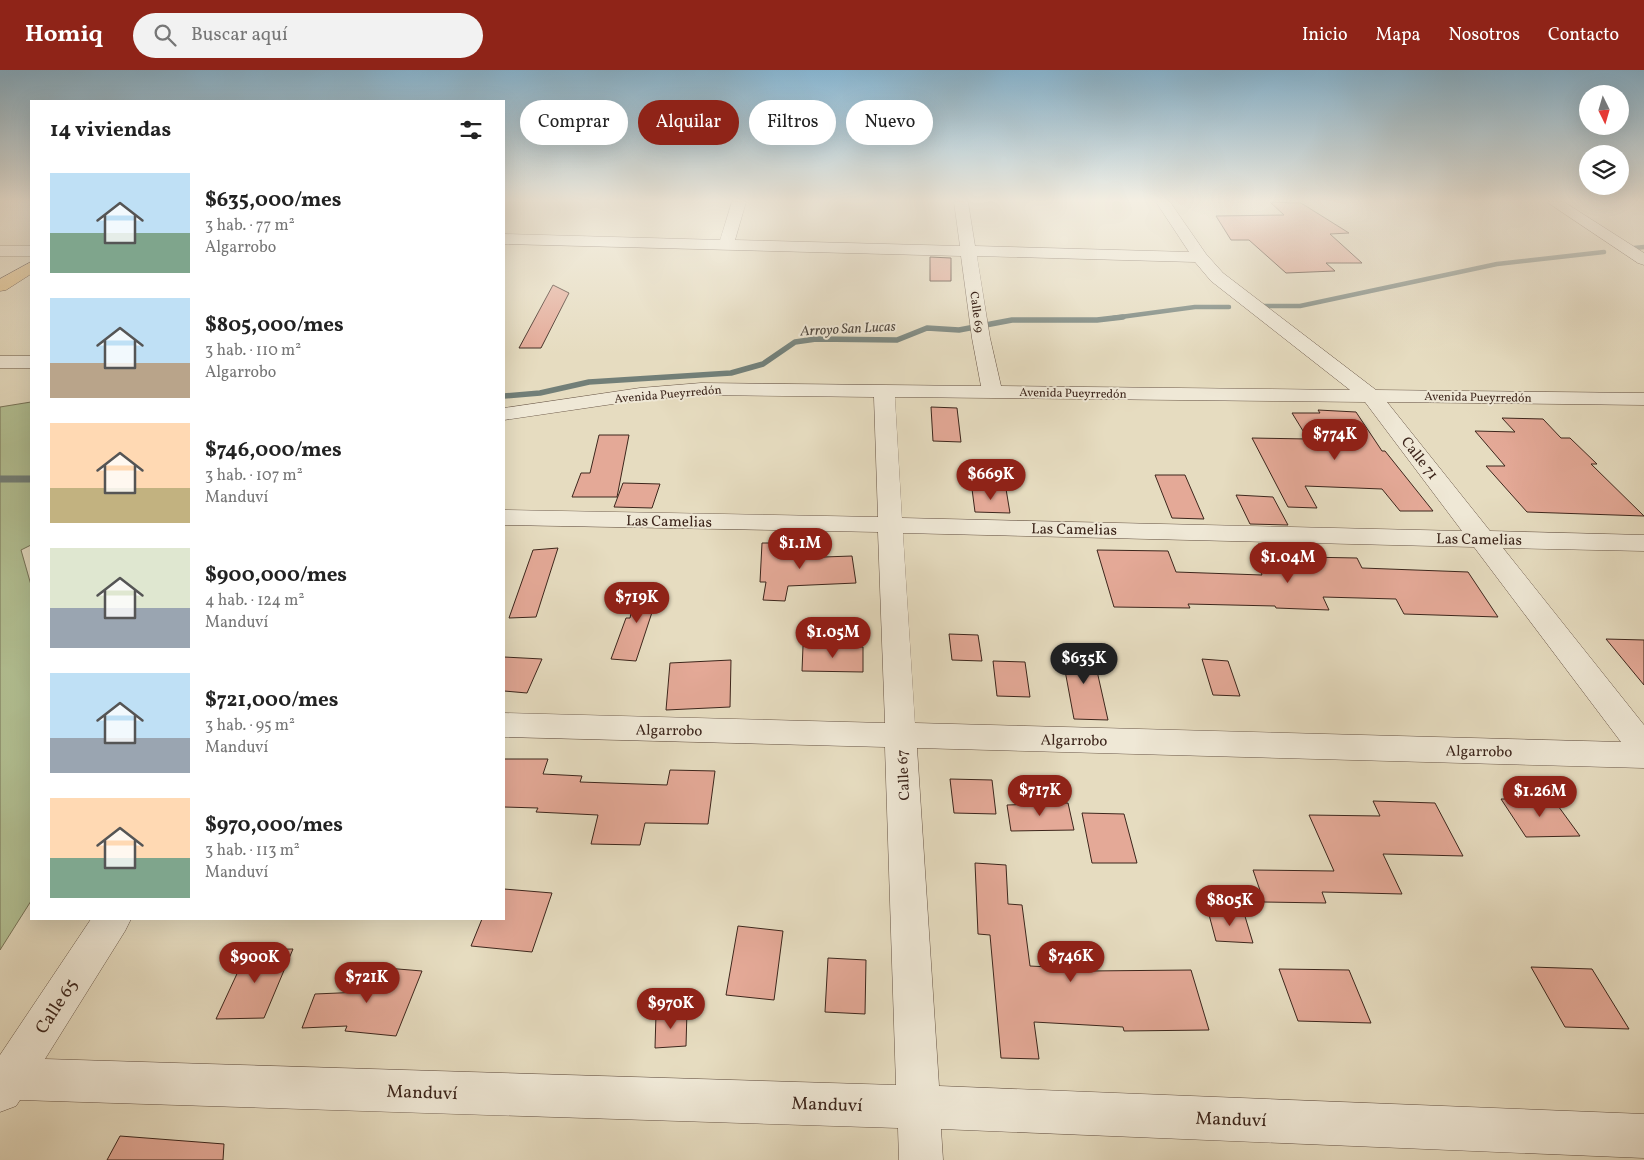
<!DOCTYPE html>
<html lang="es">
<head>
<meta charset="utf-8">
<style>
  :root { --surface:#fff; --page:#f2f2f2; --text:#222; --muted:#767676; --accent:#8f2418 }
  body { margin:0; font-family:Vollkorn,serif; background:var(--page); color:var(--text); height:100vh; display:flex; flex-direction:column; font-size:19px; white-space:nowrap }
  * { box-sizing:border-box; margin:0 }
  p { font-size:16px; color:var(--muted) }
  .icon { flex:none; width:28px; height:28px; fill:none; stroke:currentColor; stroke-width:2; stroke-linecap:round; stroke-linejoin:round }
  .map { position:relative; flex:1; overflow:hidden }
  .panel { position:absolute; left:30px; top:30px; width:475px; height:820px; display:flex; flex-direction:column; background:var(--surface); border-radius:0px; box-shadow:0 5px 20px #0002 }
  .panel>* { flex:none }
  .guide { position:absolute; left:520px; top:30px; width:475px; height:45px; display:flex; gap:10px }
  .needle { width:32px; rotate:175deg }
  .controls { position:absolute; left:1579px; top:15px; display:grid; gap:10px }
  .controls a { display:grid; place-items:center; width:50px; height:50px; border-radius:50%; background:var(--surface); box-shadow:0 5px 20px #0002; font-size:25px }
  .price { position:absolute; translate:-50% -42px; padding:0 11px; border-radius:18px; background:var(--accent); color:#fff; font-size:16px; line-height:32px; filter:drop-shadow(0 1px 2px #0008) }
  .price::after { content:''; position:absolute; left:50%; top:30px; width:15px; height:11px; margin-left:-8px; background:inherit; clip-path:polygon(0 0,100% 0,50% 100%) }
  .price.active { background:#222; color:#fff }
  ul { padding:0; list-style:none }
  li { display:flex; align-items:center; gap:15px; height:125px; padding:0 20px }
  li span { display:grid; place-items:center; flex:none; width:140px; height:100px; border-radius:0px; color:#555 }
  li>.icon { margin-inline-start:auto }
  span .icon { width:60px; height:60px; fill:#fffc; stroke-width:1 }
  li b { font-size:21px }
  h2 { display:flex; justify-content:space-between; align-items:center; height:60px; padding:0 20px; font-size:21px }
  .pill { padding:0 18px; border-radius:22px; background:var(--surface); box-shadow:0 5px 20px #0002; font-size:18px; line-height:45px }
  .pill.active { background:var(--accent); color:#fff }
  header { display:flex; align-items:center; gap:30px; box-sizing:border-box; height:70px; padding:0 25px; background:var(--accent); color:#fff }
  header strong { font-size:24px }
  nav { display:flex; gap:28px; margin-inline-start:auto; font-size:18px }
  .search { width:350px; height:45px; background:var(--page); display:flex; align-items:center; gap:12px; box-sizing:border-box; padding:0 18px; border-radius:28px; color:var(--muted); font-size:19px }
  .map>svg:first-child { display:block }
  .green { fill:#b3c194; stroke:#787458 }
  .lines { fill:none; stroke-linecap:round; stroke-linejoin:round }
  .stream-far2 { stroke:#727f78; stroke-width:4.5 }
  .stream-far1 { stroke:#727f78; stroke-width:5.5 }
  .stream { stroke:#727f78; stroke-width:7 }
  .building { fill:#e4a997; stroke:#3d261c }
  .minor-casing { stroke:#675445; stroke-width:1 }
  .primary-casing { stroke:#3d261c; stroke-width:1 }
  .minor { fill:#efe8d6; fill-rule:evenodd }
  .primary { fill:#e3be80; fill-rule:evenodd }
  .labels { text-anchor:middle; stroke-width:4; stroke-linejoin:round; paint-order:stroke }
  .far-street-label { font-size:12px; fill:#3d261c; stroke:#efe8d6 }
  .far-water-label { font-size:14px; font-style:italic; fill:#534b42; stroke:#efe8d6 }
  .street-label { font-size:15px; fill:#3d261c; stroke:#efe8d6 }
  .near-street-label { font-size:18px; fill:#3d261c; stroke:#efe8d6 }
</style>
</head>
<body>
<header>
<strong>Homiq</strong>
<div class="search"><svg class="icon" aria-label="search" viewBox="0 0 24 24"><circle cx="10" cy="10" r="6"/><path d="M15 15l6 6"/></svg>Buscar aquí</div>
<nav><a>Inicio</a><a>Mapa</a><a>Nosotros</a><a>Contacto</a></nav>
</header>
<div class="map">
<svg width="1644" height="1090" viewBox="0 0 1644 1090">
  <rect width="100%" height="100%" fill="#e6dcc0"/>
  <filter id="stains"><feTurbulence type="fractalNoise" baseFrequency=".004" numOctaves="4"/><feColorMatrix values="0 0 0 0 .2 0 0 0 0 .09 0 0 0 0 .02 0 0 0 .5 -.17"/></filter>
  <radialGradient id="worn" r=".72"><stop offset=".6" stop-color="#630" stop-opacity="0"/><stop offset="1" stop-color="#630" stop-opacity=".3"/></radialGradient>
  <path class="green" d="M31,332V475L21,480L31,515V831L0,880V337Z"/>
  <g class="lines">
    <g class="stream-far2">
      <path d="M1634,178L1644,177"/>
      <path d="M1260,236H1300L1497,194L1604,182"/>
      <path d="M1113,248L1195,237H1229"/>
    </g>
    <path class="stream-far1" d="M504,326L540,323L589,312L731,303L763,294L795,272L816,269L897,270L927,258L959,260L1012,250H1097L1123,247"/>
    <path class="stream" d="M0,409H31"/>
  </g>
  <g class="building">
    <path d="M1270,132L1301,133L1349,163L1330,164L1362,193H1326L1335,201L1286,203L1249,170H1231L1216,146L1284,145Z"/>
    <path d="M930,187L951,188V211H930Z"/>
    <path d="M553,215L569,223L541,278H519Z"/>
    <path d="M931,337L957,338L961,372L933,371Z"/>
    <path d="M1318,340L1356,342L1382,381H1385L1433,441H1400L1382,419L1305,416L1317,438L1288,437L1252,368L1308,369L1292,343H1320Z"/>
    <path d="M1502,348L1543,349L1561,368H1570L1597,394H1591L1644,446L1527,442L1486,396H1505L1475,361L1515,362Z"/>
    <path d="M599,365H629L617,427H572L581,403H590Z"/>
    <path d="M1155,405H1185L1204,449L1172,448Z"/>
    <path d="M623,413L660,414L652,438L614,437Z"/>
    <path d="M972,419H1006L1010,443L975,442Z"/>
    <path d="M1236,425L1273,427L1288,455L1250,454Z"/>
    <path d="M762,473H795V488L852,486L856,513L788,516L785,531L763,530L766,512H760Z"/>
    <path d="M1258,474L1297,475L1304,487L1357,488L1362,498L1468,502L1498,547L1404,544L1396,529L1323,527L1329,540L1276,538L1275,536L1188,534L1190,538L1114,537L1097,480L1168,481L1176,502L1262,505L1253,484L1264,485Z"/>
    <path d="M558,478L536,547L509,548L533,480Z"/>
    <path d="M638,515H661L636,591L611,589L626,548H630Z"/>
    <path d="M949,564L978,565L982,591L952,590Z"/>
    <path d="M1606,569L1644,570V615Z"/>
    <path d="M803,576L863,577V602L802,601Z"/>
    <path d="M1088,578L1097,601L1108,650L1074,649L1061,579Z"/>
    <path d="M504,587L542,589L527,623L504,621Z"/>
    <path d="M1202,589L1228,591L1240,626L1213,625Z"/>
    <path d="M731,590L730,637L666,640L670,593Z"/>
    <path d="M993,591L1025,592L1030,627L997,626Z"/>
    <path d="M504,689H548L543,704L582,706L580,712L667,715L670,700L715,701L708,754L645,753L640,775L591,774L598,745L536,742L538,738L504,737Z"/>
    <path d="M950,709L992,710L996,744L954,743Z"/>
    <path d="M1501,729H1553L1580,766L1526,767Z"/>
    <path d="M1373,731L1435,733L1463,786L1383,784L1402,824L1322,822L1326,833L1264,832L1253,800L1334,801L1309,745L1380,746Z"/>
    <path d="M1068,733L1074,760L1011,761L1007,735Z"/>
    <path d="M1082,743L1124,744L1137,793H1092Z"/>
    <path d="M975,793L1006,795L1008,834L1022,835L1030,896L1087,899L1088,901L1191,900L1209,960L1124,961L1123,957L1034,952L1039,989L1001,988L990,865L978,864Z"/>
    <path d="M504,819L552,823L532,882L471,876L482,849H504Z"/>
    <path d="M1208,841L1244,843L1253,873L1216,871Z"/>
    <path d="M738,856L783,861L774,930L726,925Z"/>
    <path d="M293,879L264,948L216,949L248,880Z"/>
    <path d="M828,888L866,890L865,944L825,942Z"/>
    <path d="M374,897L422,901L396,966L345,961L347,956L302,958L315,924L362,922Z"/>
    <path d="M1531,897L1592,899L1629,959L1565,957Z"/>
    <path d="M1279,899L1349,900L1371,953L1298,951Z"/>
    <path d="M687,941L686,976L655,978L656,944Z"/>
    <path d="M120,1066L224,1074L223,1090H107Z"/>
  </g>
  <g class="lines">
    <defs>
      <g id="minor">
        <path d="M732,132H746L735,170L960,176L954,132H968L975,176L1189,182L1156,132H1170L1206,184L1223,203L1376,320L1644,323V335L1387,332L1490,461L1644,465V481L1503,478L1644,655V698L917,678L939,1016L1644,1044V1088L941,1059L943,1090H899L898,1058L20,1030L16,1036L0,1042V985L91,849H131L125,861L45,989L896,1015L885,677L504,667V643L885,653L878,462L504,455V440L878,447L874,327L701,325L640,330L504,350V338L640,318L701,313L981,316L972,268L961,186L504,174V164L720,170ZM977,186L1195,192L1211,211L1350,320L1001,316L990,268ZM895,327L1365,332L1462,461L902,448ZM903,463L1474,477L1621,672L915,653Z"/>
        <path d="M1547,132H1564L1644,183V195L1638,193Z"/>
        <rect x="0" y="176" width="31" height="10"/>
        <rect x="0" y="286" width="31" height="12"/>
      </g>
      <path id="primary" d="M31,192V204L6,220L0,221V209Z"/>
    </defs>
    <use href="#minor" class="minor-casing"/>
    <use href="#primary" class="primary-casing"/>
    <use href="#minor" class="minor"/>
    <use href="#primary" class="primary"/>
  </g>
  <linearGradient id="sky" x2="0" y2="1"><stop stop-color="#87b7d4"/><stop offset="0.46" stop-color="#f4efe3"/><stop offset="1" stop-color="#f4efe3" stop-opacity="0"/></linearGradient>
  <rect width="1644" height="284" fill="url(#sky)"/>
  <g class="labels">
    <g class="far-street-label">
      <text transform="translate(977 242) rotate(82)" y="4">Calle 69</text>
      <text transform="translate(1073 323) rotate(1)" y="4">Avenida Pueyrredón</text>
      <text transform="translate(668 324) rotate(-5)" y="4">Avenida Pueyrredón</text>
      <text transform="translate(1478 327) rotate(1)" y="4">Avenida Pueyrredón</text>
    </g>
    <g class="far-water-label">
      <text transform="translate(848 258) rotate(-3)" y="5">Arroyo San Lucas</text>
    </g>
    <g class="street-label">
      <text transform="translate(1420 388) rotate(52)" y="5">Calle 71</text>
      <text transform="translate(669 451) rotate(1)" y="5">Las Camelias</text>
      <text transform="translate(1074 459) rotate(1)" y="5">Las Camelias</text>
      <text transform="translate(1479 469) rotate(1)" y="5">Las Camelias</text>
      <text transform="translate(669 660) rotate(1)" y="5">Algarrobo</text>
      <text transform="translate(1074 670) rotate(1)" y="5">Algarrobo</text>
      <text transform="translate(1479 681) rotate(1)" y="5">Algarrobo</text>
      <text transform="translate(903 705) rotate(-93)" y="5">Calle 67</text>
    </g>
    <g class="near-street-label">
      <text transform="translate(56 936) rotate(-57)" y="6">Calle 65</text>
      <text transform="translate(422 1022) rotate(2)" y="6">Manduví</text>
      <text transform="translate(827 1034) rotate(2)" y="6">Manduví</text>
      <text transform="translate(1231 1049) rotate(2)" y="6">Manduví</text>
    </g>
  </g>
  <rect width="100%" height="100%" filter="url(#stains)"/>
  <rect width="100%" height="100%" fill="url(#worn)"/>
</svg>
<div class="controls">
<a><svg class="needle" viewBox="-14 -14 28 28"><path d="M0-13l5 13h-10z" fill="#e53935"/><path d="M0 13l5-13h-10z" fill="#767676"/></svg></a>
<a><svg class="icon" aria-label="layers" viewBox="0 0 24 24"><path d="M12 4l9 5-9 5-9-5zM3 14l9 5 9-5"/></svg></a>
</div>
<b class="price" style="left:1335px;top:391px">$774K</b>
<b class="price" style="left:991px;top:431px">$669K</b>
<b class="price" style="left:800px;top:500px">$1.1M</b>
<b class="price" style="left:1288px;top:514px">$1.04M</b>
<b class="price" style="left:637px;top:554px">$719K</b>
<b class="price" style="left:833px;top:589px">$1.05M</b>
<b class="price active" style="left:1084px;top:615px">$635K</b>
<b class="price" style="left:1040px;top:747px">$717K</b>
<b class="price" style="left:1540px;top:748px">$1.26M</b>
<b class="price" style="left:1230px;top:857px">$805K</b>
<b class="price" style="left:1071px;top:913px">$746K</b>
<b class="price" style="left:255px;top:914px">$900K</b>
<b class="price" style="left:367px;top:934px">$721K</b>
<b class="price" style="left:671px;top:960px">$970K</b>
<div class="guide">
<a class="pill">Comprar</a>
<a class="pill active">Alquilar</a>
<a class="pill">Filtros</a>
<a class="pill">Nuevo</a>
</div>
<section class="panel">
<h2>14 viviendas<svg class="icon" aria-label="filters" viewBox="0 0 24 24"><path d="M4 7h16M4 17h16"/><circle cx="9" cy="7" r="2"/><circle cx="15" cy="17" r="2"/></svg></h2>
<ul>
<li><span style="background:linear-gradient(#bfe0f5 60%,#7fa58c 0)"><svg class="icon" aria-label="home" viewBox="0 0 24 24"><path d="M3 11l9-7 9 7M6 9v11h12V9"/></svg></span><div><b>$635,000/mes</b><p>3 hab. · 77 m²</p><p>Algarrobo</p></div></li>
<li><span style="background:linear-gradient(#bfe0f5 65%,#b9a48a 0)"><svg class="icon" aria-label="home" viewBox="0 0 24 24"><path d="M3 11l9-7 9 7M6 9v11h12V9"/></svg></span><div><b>$805,000/mes</b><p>3 hab. · 110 m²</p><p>Algarrobo</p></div></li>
<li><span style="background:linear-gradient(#ffd9b3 65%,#c2b280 0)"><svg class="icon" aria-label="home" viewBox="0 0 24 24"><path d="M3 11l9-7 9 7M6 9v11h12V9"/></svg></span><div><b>$746,000/mes</b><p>3 hab. · 107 m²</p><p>Manduví</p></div></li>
<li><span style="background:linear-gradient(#dfe7d0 60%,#9aa5b1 0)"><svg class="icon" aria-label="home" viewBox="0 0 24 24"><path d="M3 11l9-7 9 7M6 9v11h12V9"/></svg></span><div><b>$900,000/mes</b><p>4 hab. · 124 m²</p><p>Manduví</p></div></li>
<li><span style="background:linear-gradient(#bfe0f5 65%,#9aa5b1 0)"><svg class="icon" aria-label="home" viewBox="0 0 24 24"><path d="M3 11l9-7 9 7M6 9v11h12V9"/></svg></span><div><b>$721,000/mes</b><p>3 hab. · 95 m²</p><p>Manduví</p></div></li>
<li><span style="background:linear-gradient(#ffd9b3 60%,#7fa58c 0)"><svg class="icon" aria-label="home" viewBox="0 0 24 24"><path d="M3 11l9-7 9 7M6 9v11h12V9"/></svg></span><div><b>$970,000/mes</b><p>3 hab. · 113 m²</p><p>Manduví</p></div></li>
</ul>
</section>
</div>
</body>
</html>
